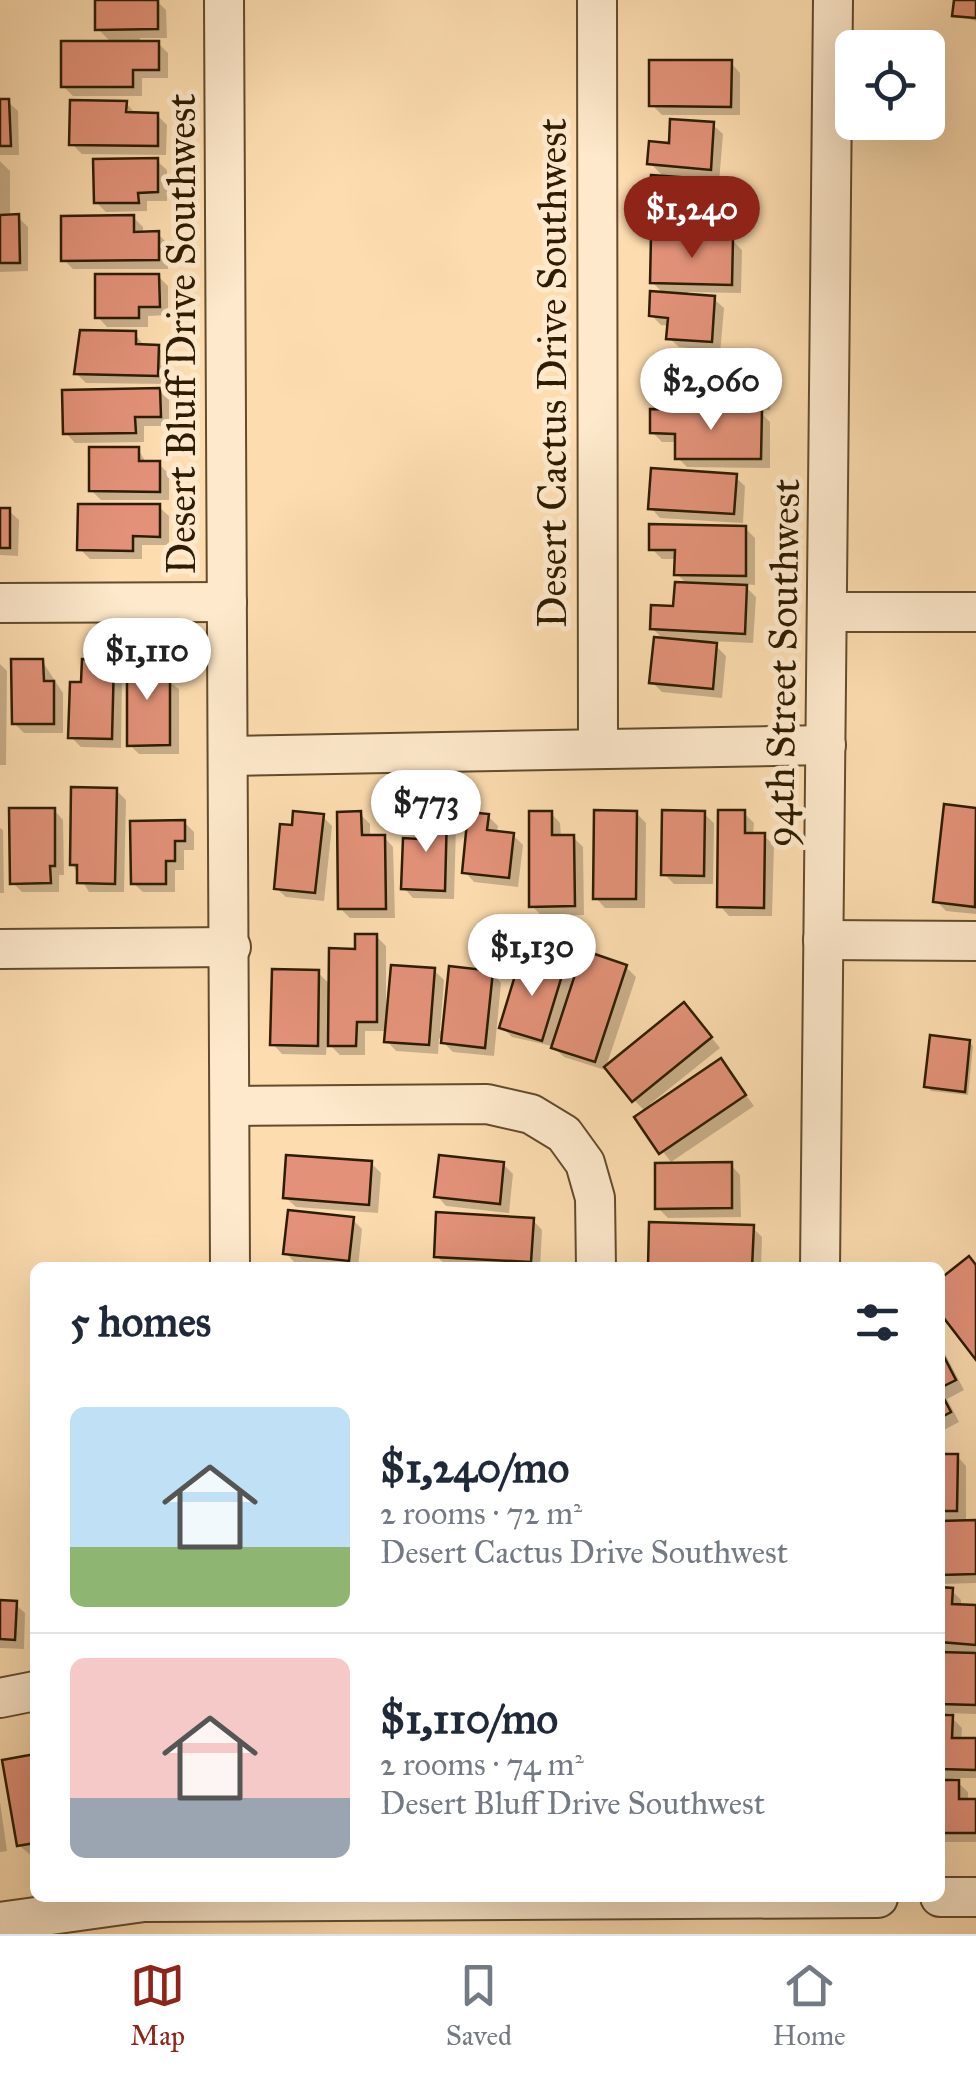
<!DOCTYPE html>
<html lang="en">
<head>
<meta charset="utf-8">
<style>
  :root { --surface:#fff; --page:#f2f2f3; --text:#1f2937; --muted:#747a83; --line:#e0e1e3; --accent:#8f2418 }
  body { margin:0; font-family:"IM FELL Great Primer",serif; background:var(--page); color:var(--text); height:100vh; display:flex; flex-direction:column; font-size:38px; white-space:nowrap }
  * { box-sizing:border-box; margin:0 }
  p { font-size:32px; color:var(--muted) }
  .icon { flex:none; width:55px; height:55px; fill:none; stroke:currentColor; stroke-width:2; stroke-linecap:round; stroke-linejoin:round }
  .map { position:relative; flex:1; overflow:hidden }
  .sheet { position:absolute; left:30px; top:1262px; width:915px; height:640px; display:flex; flex-direction:column; background:var(--surface); border-radius:15px; box-shadow:0 10px 40px #0002 }
  .sheet>* { flex:none }
  .buttons { position:absolute; left:835px; top:30px; display:grid; gap:20px }
  .buttons a { display:grid; place-items:center; width:110px; height:110px; border-radius:15px; background:var(--surface); box-shadow:0 10px 40px #0002; font-size:50px }
  .price { position:absolute; translate:-50% -85px; padding:0 22px; border-radius:35px; background:#fff; color:#222; font-size:32px; line-height:65px; filter:drop-shadow(0 2px 5px #0008) }
  .price::after { content:''; position:absolute; left:50%; top:60px; width:30px; height:22px; margin-left:-15px; background:inherit; clip-path:polygon(0 0,100% 0,50% 100%) }
  .price.selected { background:var(--accent); color:#fff }
  ul { padding:0; list-style:none }
  li { display:flex; align-items:center; gap:30px; height:250px; padding:0 40px }
  li+li { border-top:2px solid var(--line) }
  li span { display:grid; place-items:center; flex:none; width:280px; height:200px; border-radius:15px; color:#555 }
  li>.icon { margin-inline-start:auto }
  span .icon { width:120px; height:120px; fill:#fffc; stroke-width:1 }
  li b { font-size:42px }
  h2 { display:flex; justify-content:space-between; align-items:center; height:120px; padding:0 40px; font-size:42px }
  .tabs { display:flex; justify-content:space-around; align-items:center; height:140px; border-top:2px solid var(--line); background:var(--surface); font-size:28px; color:var(--muted) }
  .tabs a { display:grid; justify-items:center; gap:5px }
  .tabs .selected { color:var(--accent) }
  .map>svg:first-child { display:block }
  .shadow { fill:#0003 }
  .building { fill:#e39279; stroke:#2e1c00; stroke-width:2.5 }
  .lines { fill:none; stroke-linecap:round; stroke-linejoin:round }
  .minor-casing { stroke:#624c2c; stroke-width:42 }
  .minor { stroke:#fee9cc; stroke-width:38 }
  .labels { text-anchor:middle; stroke-width:10; stroke-linejoin:round; paint-order:stroke }
  .street-label { font-size:40px; fill:#2e1c00; stroke:#fee9cc }
</style>
</head>
<body>
<div class="map">
<svg width="976" height="1934" viewBox="0 0 976 1934">
  <rect width="100%" height="100%" fill="#fdddb0"/>
  <filter id="stains"><feTurbulence type="fractalNoise" baseFrequency=".002" numOctaves="4"/><feColorMatrix values="0 0 0 0 .2 0 0 0 0 .09 0 0 0 0 .02 0 0 0 .5 -.17"/></filter>
  <radialGradient id="worn" r=".72"><stop offset=".6" stop-color="#630" stop-opacity="0"/><stop offset="1" stop-color="#630" stop-opacity=".3"/></radialGradient>
  <g class="shadow">
    <path d="M97,0L157,1L166,10L167,38H140V43H158L168,53V78H142V96H73L63,86L112,43L98,29Z"/>
    <path d="M956,0H976V21L955,15Z"/>
    <path d="M731,63L740,73V115H662L652,105Z"/>
    <path d="M0,102H8L18,111L19,155H0Z"/>
    <path d="M126,103L135,113L157,115L167,125L166,155L82,154L72,144Z"/>
    <path d="M713,125L723,134L719,183L732,184L742,194L739,235L660,229L650,219L665,178L650,163L671,146Z"/>
    <path d="M0,161L10,171V217H18L28,227V271L0,272Z"/>
    <path d="M157,161L167,170V201H147V211L106,212L96,202Z"/>
    <path d="M133,217L143,227V234H158L168,244V269H73L64,260Z"/>
    <path d="M732,240L742,250L741,293L688,292V296L714,299L724,308L720,354L762,356L772,365L770,410L757,409L770,422V468L687,467L678,458V442H662L652,432L676,407L662,406L652,397L696,349L679,347L669,338L670,326L661,325L651,315L665,295L652,282Z"/>
    <path d="M158,276L168,286V315L148,316V327H107L98,317Z"/>
    <path d="M135,334L145,347H158L167,357V384L86,383L76,373Z"/>
    <path d="M159,391L169,400V426H144V442L75,443L66,433Z"/>
    <path d="M138,449L147,464H159L169,474V500H101L91,490Z"/>
    <path d="M735,477L745,486L743,523L660,518L651,508Z"/>
    <path d="M159,507L169,516V545H142V559H90L80,549Z"/>
    <path d="M0,511H9L19,520L18,556L0,555Z"/>
    <path d="M745,528L755,538V585L743,584L756,597L753,643L711,641L726,656L722,698L662,692L652,682L664,640L652,628L676,609L688,585L677,574V559H662L652,549Z"/>
    <path d="M156,658L166,668V680L179,689V754H139L129,744Z"/>
    <path d="M42,661L63,693V733H24L14,723Z"/>
    <path d="M113,662L122,672L121,748L81,747L71,737Z"/>
    <path d="M0,664L7,671L6,765H0Z"/>
    <path d="M116,790L126,800L124,892H89L72,864Z"/>
    <path d="M946,807L976,810V914L946,911L936,901Z"/>
    <path d="M54,810L63,820L64,875H59V892H22L13,883Z"/>
    <path d="M551,813L560,823L561,837H573L583,847L584,915L542,916L532,906Z"/>
    <path d="M636,813L646,823L645,908H605L596,898Z"/>
    <path d="M744,813L754,823L753,835L764,836L774,845L772,916H729L720,906Z"/>
    <path d="M360,814L370,824V837H384L393,847L395,918H350L340,908Z"/>
    <path d="M704,814L714,823L713,884H674L664,874Z"/>
    <path d="M446,815L456,825L454,899L413,898L404,888L421,841Z"/>
    <path d="M322,816L332,826L324,901L286,897L276,888L294,828Z"/>
    <path d="M488,816L498,826L497,834L513,835L523,845L518,887L474,882L465,872Z"/>
    <path d="M184,822L194,832V850H184V870H175V892H143L133,883Z"/>
    <path d="M0,828L3,830L4,893H0Z"/>
    <path d="M376,936L386,946V1006L434,970L444,980L440,1031H444L492,973L501,983L494,1056L453,1052L439,1038L438,1054L396,1051L387,1041L388,1031H365V1055H340L327,1042L326,1055L282,1054L273,1044L318,973L331,985L357,951Z"/>
    <path d="M626,967L636,977L605,1070L564,1057L552,1046L512,1037L502,1027L563,971L575,984Z"/>
    <path d="M693,1015L720,1048L650,1104L653,1107L721,1061L754,1106L671,1162L637,1118L646,1112L634,1100Z"/>
    <path d="M969,1042L973,1046L968,1095L931,1091L927,1086Z"/>
    <path d="M371,1163L381,1173L378,1213L296,1207L286,1198Z"/>
    <path d="M503,1164L513,1174L509,1213L446,1206L437,1196Z"/>
    <path d="M731,1165L740,1175L741,1217L668,1218L658,1208Z"/>
    <path d="M352,1219L362,1229L358,1268L295,1263L286,1253Z"/>
    <path d="M533,1220L542,1230L540,1268L446,1265L436,1256Z"/>
    <path d="M752,1227L762,1237L761,1268L651,1266Z"/>
    <path d="M940,1344L964,1390L947,1399L959,1422L940,1432Z"/>
    <path d="M940,1456H957L966,1466V1523L976,1524V1583L940,1584Z"/>
    <path d="M940,1590L952,1591L961,1600V1607L976,1608V1714L947,1713L962,1728L961,1740L976,1741V1778H953L968,1792V1802H976V1842H940Z"/>
    <path d="M0,1603L15,1604L25,1613L24,1649L0,1648Z"/>
    <path d="M35,1757V1853L29,1854L19,1845Z"/>
    <path d="M0,1802L7,1851L0,1852Z"/>
  </g>
  <g class="building">
    <path d="M95,0H158V29L95,30Z"/>
    <path d="M954,0H976V18L952,16Z"/>
    <path d="M61,41H159V70H133V87H61Z"/>
    <path d="M649,60H732L731,107L649,106Z"/>
    <path d="M0,99H9L11,146H0Z"/>
    <path d="M70,100L127,101L126,112L158,113V146L69,145Z"/>
    <path d="M670,119L714,122L711,170L647,164L649,141L669,143Z"/>
    <path d="M158,158V192L138,193L139,203H94L93,159Z"/>
    <path d="M651,175L733,181L730,227L648,220Z"/>
    <path d="M19,214L20,263H0V215Z"/>
    <path d="M134,215V232L159,231V260L61,261V216Z"/>
    <path d="M651,236L733,238L732,285L650,283Z"/>
    <path d="M95,274H159L160,307H139V318H95Z"/>
    <path d="M650,291L715,296L712,342L666,339L668,318L649,316Z"/>
    <path d="M80,330L136,331V344L159,345L158,376L74,374Z"/>
    <path d="M673,350L763,353L762,401L649,398L650,373L672,374Z"/>
    <path d="M160,388L161,417H135L136,433L63,434L62,390Z"/>
    <path d="M650,409L762,410L761,459H675V434L650,433Z"/>
    <path d="M89,447H139V461H160V492L89,491Z"/>
    <path d="M651,468L737,474L734,514L648,509Z"/>
    <path d="M78,504H160V537L133,536V551L77,550Z"/>
    <rect x="0" y="508" width="10" height="40"/>
    <path d="M649,524L746,526V576L674,575L675,550H649Z"/>
    <path d="M675,582L747,585L745,634L650,629L651,605L673,606Z"/>
    <path d="M654,637L717,643L713,689L649,683Z"/>
    <path d="M127,656H157V677H170V745L127,746Z"/>
    <path d="M11,659H43L44,681H54V724H12Z"/>
    <path d="M82,659L114,660L112,739L68,738L70,682H81Z"/>
    <path d="M71,787L117,788L115,884L77,883V865H70Z"/>
    <path d="M944,804L976,808L975,907L933,902Z"/>
    <path d="M9,808H55V866H50L51,883L10,884Z"/>
    <path d="M594,810L637,811L636,899H593Z"/>
    <path d="M662,810L705,811L704,876L661,875Z"/>
    <path d="M718,810H745V833H765L764,908L717,907Z"/>
    <path d="M293,811L324,814L315,893L274,889L280,824L292,825Z"/>
    <path d="M361,811L362,835H385L386,909H338L337,812Z"/>
    <path d="M529,811H552V835H574L575,906L529,907Z"/>
    <path d="M420,812L447,813L445,891L401,889L403,838L419,839Z"/>
    <path d="M468,812L489,814L487,830L514,833L509,878L462,873Z"/>
    <path d="M185,820V841H175V861H166V884H131L130,821Z"/>
    <path d="M355,934H377V1022H357L356,1046H328L329,948L355,949Z"/>
    <path d="M583,950L627,965L595,1062L551,1048Z"/>
    <path d="M521,956L564,969L542,1041L499,1028Z"/>
    <path d="M391,965L435,968L429,1045L384,1042Z"/>
    <path d="M449,966L493,971L485,1048L441,1043Z"/>
    <path d="M272,969L319,970L318,1046L270,1045Z"/>
    <path d="M684,1002L712,1037L632,1102L604,1067Z"/>
    <path d="M930,1035L970,1040L965,1092L924,1087Z"/>
    <path d="M721,1058L746,1095L659,1154L634,1117Z"/>
    <path d="M286,1155L372,1161L369,1205L283,1198Z"/>
    <path d="M439,1155L504,1162L500,1204L434,1197Z"/>
    <path d="M732,1162V1208L655,1209V1163Z"/>
    <path d="M288,1210L354,1217L349,1261L283,1254Z"/>
    <path d="M436,1212L534,1218L531,1262L434,1257Z"/>
    <path d="M649,1222L754,1225L752,1268L648,1267Z"/>
    <path d="M969,1256L976,1265V1360L940,1313V1279Z"/>
    <path d="M940,1349L956,1380L940,1388Z"/>
    <path d="M940,1391L951,1412L940,1418Z"/>
    <path d="M940,1454H958L957,1511H940Z"/>
    <path d="M976,1520V1574L940,1575V1521Z"/>
    <path d="M940,1587L953,1588L952,1604L976,1605V1645L940,1642Z"/>
    <path d="M0,1600L17,1601L15,1640L0,1639Z"/>
    <path d="M940,1652L976,1653V1705L940,1704Z"/>
    <path d="M940,1715H953L952,1738H976V1770L940,1769Z"/>
    <path d="M35,1754V1843L17,1846L2,1760Z"/>
    <path d="M940,1780H959V1799H976V1833H940Z"/>
  </g>
  <g class="lines">
    <defs>
      <g id="minor">
        <path d="M224,0L230,1268"/>
        <path d="M597,0L598,746"/>
        <path d="M0,603L227,602"/>
        <path d="M829,612H976"/>
        <path d="M229,756L826,745"/>
        <path d="M823,940L976,941"/>
        <path d="M0,949L231,947"/>
        <path d="M231,1106L487,1104L531,1114L564,1134L585,1163L595,1198L596,1268"/>
        <path d="M820,1268L833,0"/>
        <path d="M0,1698L35,1691"/>
        <path d="M940,1897H976"/>
        <path d="M0,1922L144,1902L878,1898"/>
      </g>
    </defs>
    <use href="#minor" class="minor-casing"/>
    <use href="#minor" class="minor"/>
  </g>
  <g class="labels">
    <g class="street-label">
      <text transform="translate(181 334) rotate(-90)" y="14">Desert Bluff Drive Southwest</text>
      <text transform="translate(552 373) rotate(-90)" y="14">Desert Cactus Drive Southwest</text>
      <text transform="translate(782 663) rotate(-89)" y="14">94th Street Southwest</text>
    </g>
  </g>
  <rect width="100%" height="100%" filter="url(#stains)"/>
  <rect width="100%" height="100%" fill="url(#worn)"/>
</svg>
<div class="buttons">
<a><svg class="icon" aria-label="locate" viewBox="0 0 24 24"><circle cx="12" cy="12" r="6"/><path d="M12 2v4M12 18v4M2 12h4M18 12h4"/></svg></a>
</div>
<b class="price selected" style="left:692px;top:261px">$1,240</b>
<b class="price" style="left:711px;top:433px">$2,060</b>
<b class="price" style="left:147px;top:703px">$1,110</b>
<b class="price" style="left:426px;top:855px">$773</b>
<b class="price" style="left:532px;top:999px">$1,130</b>
<section class="sheet">
<h2>5 homes<svg class="icon" aria-label="filters" viewBox="0 0 24 24"><path d="M4 7h16M4 17h16"/><circle cx="9" cy="7" r="2"/><circle cx="15" cy="17" r="2"/></svg></h2>
<ul>
<li><span style="background:linear-gradient(#bfe0f5 70%,#8fb573 0)"><svg class="icon" aria-label="home" viewBox="0 0 24 24"><path d="M3 11l9-7 9 7M6 9v11h12V9"/></svg></span><div><b>$1,240/mo</b><p>2 rooms · 72 m²</p><p>Desert Cactus Drive Southwest</p></div></li>
<li><span style="background:linear-gradient(#f6c9c9 70%,#9aa5b1 0)"><svg class="icon" aria-label="home" viewBox="0 0 24 24"><path d="M3 11l9-7 9 7M6 9v11h12V9"/></svg></span><div><b>$1,110/mo</b><p>2 rooms · 74 m²</p><p>Desert Bluff Drive Southwest</p></div></li>
</ul>
</section>
</div>
<nav class="tabs">
<a class="selected"><svg class="icon" aria-label="map" viewBox="0 0 24 24"><path d="M3 6l6-2 6 2 6-2v14l-6 2-6-2-6 2zM9 4v14M15 6v14"/></svg>Map</a>
<a><svg class="icon" aria-label="saved" viewBox="0 0 24 24"><path d="M7 4h10v16l-5-4-5 4z"/></svg>Saved</a>
<a><svg class="icon" aria-label="home" viewBox="0 0 24 24"><path d="M3 11l9-7 9 7M6 9v11h12V9"/></svg>Home</a>
</nav>
</body>
</html>
